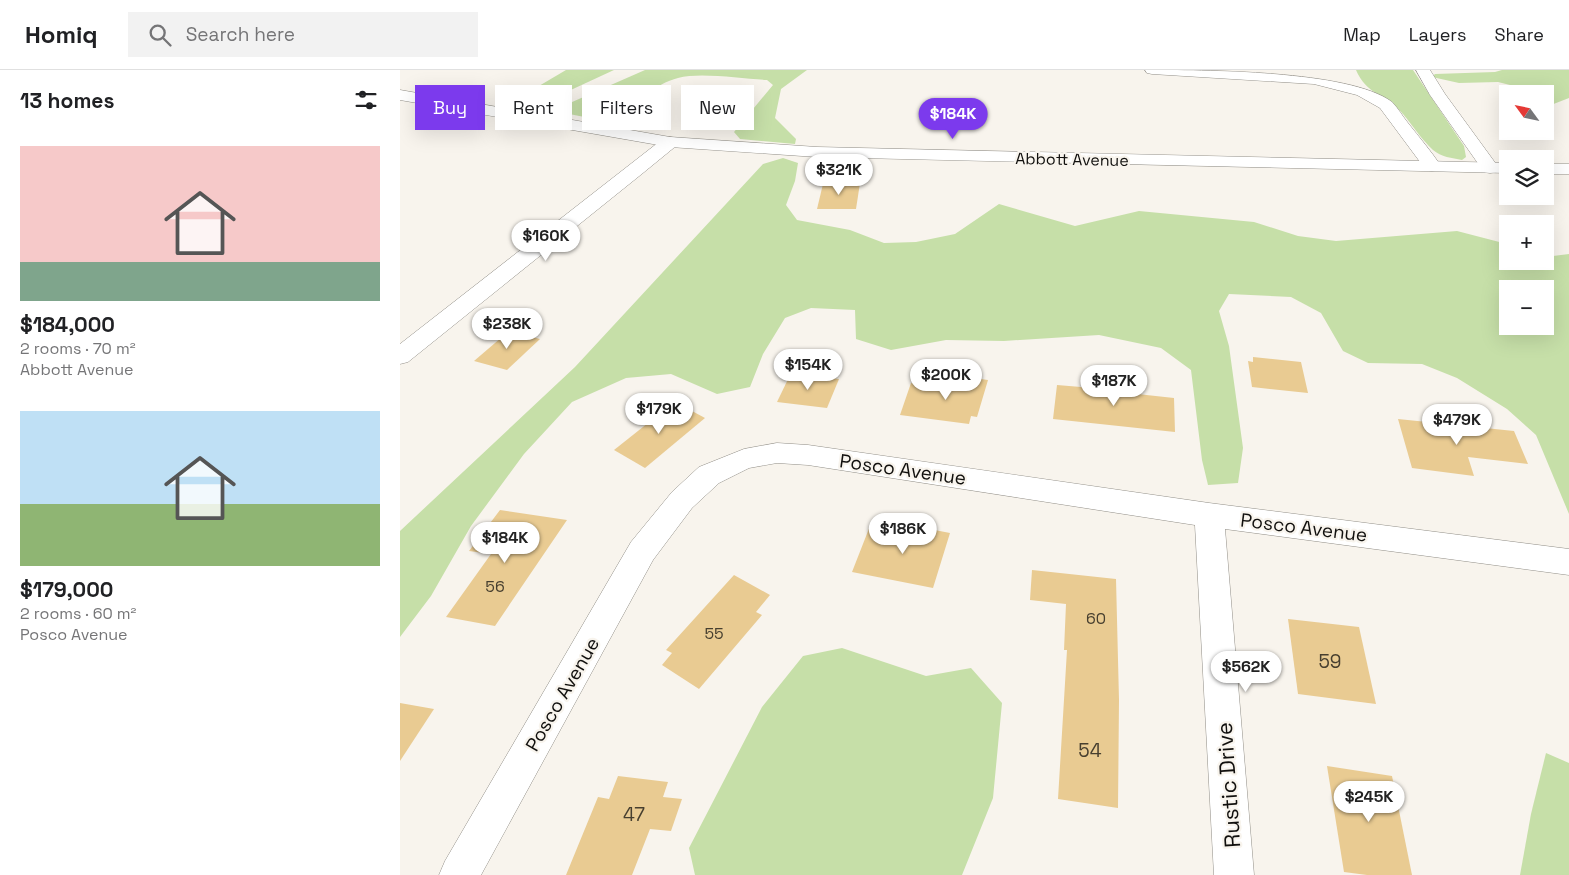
<!DOCTYPE html>
<html lang="en">
<head>
<meta charset="utf-8">
<style>
  :root { --surface:#fff; --page:#f2f2f2; --text:#202124; --muted:#757577; --line:#e0e0e0; --accent:#7c3aed }
  body { margin:0; font-family:"Space Grotesk",sans-serif; background:var(--page); color:var(--text); height:100vh; display:flex; flex-direction:column; font-size:19px; white-space:nowrap }
  * { box-sizing:border-box; margin:0 }
  p { font-size:16px; color:var(--muted) }
  .icon { flex:none; width:28px; height:28px; fill:none; stroke:currentColor; stroke-width:2; stroke-linecap:round; stroke-linejoin:round }
  .map { position:relative; flex:1; overflow:hidden }
  .drawer { display:flex; flex-direction:column; background:var(--surface); width:400px }
  .drawer>* { flex:none }
  .hud { position:absolute; left:15px; top:15px; width:475px; height:45px; display:flex; gap:10px }
  .needle { width:32px; rotate:303deg }
  .controls { position:absolute; left:1099px; top:15px; display:grid; gap:10px }
  .controls a { display:grid; place-items:center; width:55px; height:55px; border-radius:0px; background:var(--surface); box-shadow:0 5px 20px #0002; font-size:25px }
  .price { position:absolute; translate:-50% -42px; padding:0 11px; border-radius:18px; background:#fff; color:#222; font-size:16px; line-height:32px; filter:drop-shadow(0 1px 2px #0008) }
  .price::after { content:''; position:absolute; left:50%; top:30px; width:15px; height:11px; margin-left:-8px; background:inherit; clip-path:polygon(0 0,100% 0,50% 100%) }
  .price.selected { background:var(--accent); color:#fff }
  ul { padding:0; list-style:none }
  li { display:grid; align-content:center; gap:10px; height:265px; padding:0 20px }
  li span { display:grid; place-items:center; height:155px; border-radius:0px; color:#555 }
  li>.icon { margin-inline-start:auto }
  span .icon { width:90px; height:90px; fill:#fffc; stroke-width:1 }
  li b { font-size:21px }
  h2 { display:flex; justify-content:space-between; align-items:center; height:60px; padding:0 20px; font-size:21px }
  .chip { padding:0 18px; border-radius:0px; background:var(--surface); box-shadow:0 5px 20px #0002; font-size:18px; line-height:45px }
  .chip.selected { background:var(--accent); color:#fff }
  header { display:flex; align-items:center; gap:30px; box-sizing:border-box; height:70px; padding:0 25px; background:var(--surface); border-bottom:1px solid var(--line) }
  header strong { font-size:24px }
  nav { display:flex; gap:28px; margin-inline-start:auto; font-size:18px }
  .search { width:350px; height:45px; background:var(--page); display:flex; align-items:center; gap:12px; box-sizing:border-box; padding:0 18px; border-radius:0px; color:var(--muted); font-size:19px }
  main { display:flex; flex:1; min-height:0 }
  .map>svg:first-child { display:block }
  .green { fill:#c6dfa8; fill-rule:evenodd }
  .building { fill:#e9cb92 }
  .lines { fill:none; stroke-linecap:round; stroke-linejoin:round }
  .street-casing { stroke:#918e87; stroke-width:1 }
  .secondary-casing { stroke:#918e87; stroke-width:1 }
  .street { fill:#fff; fill-rule:evenodd }
  .secondary { fill:#fff; fill-rule:evenodd }
  .labels { text-anchor:middle; stroke-width:4.5; stroke-linejoin:round; paint-order:stroke }
  .far-street-label { font-size:16px; fill:#11100e; stroke:#f8f4ed }
  .number-label { font-size:16px; fill:#473f2f }
  .street-label { font-size:19px; fill:#11100e; stroke:#f8f4ed }
  .near-number-label { font-size:19px; fill:#473f2f }
  .near-street-label { font-size:22px; fill:#11100e; stroke:#f8f4ed }
</style>
</head>
<body>
<header>
<strong>Homiq</strong>
<div class="search"><svg class="icon" aria-label="search" viewBox="0 0 24 24"><circle cx="10" cy="10" r="6"/><path d="M15 15l6 6"/></svg>Search here</div>
<nav><a>Map</a><a>Layers</a><a>Share</a></nav>
</header>
<main>
<section class="drawer">
<h2>13 homes<svg class="icon" aria-label="filters" viewBox="0 0 24 24"><path d="M4 7h16M4 17h16"/><circle cx="9" cy="7" r="2"/><circle cx="15" cy="17" r="2"/></svg></h2>
<ul>
<li><span style="background:linear-gradient(#f6c9c9 75%,#7fa58c 0)"><svg class="icon" aria-label="home" viewBox="0 0 24 24"><path d="M3 11l9-7 9 7M6 9v11h12V9"/></svg></span><div><b>$184,000</b><p>2 rooms · 70 m²</p><p>Abbott Avenue</p></div></li>
<li><span style="background:linear-gradient(#bfe0f5 60%,#8fb573 0)"><svg class="icon" aria-label="home" viewBox="0 0 24 24"><path d="M3 11l9-7 9 7M6 9v11h12V9"/></svg></span><div><b>$179,000</b><p>2 rooms · 60 m²</p><p>Posco Avenue</p></div></li>
</ul>
</section>
<div class="map">
<svg width="1169" height="805" viewBox="0 0 1169 805">
  <rect width="100%" height="100%" fill="#f8f4ed"/>
  <g class="green">
    <path d="M166,0H214L134,37L122,38L113,34L122,26Z"/>
    <path d="M245,0H407L381,19L375,48L396,69L395,74L340,69L334,62L373,15L367,10C342,9 301,2 278,8C256,13 231,37 213,50L205,51L164,43L160,40L163,36Z"/>
    <path d="M956,0H1013L1064,76L1066,87L1062,90C1052,88 1041,87 1033,80C1022,70 1013,56 1003,44C987,26 966,24 956,0Z"/>
    <path d="M1102,0H1169V28L1151,35L1145,32V24H1129L1118,17L1098,12L1059,13L1032,7L1035,4L1095,2Z"/>
    <path d="M383,88L398,93L395,111L386,135L397,150L450,160L484,173L516,172L555,164L599,134L675,156L739,141L854,152L898,166L936,171L1057,161L1107,174L1108,191H1145V187L1169,184V444L1136,365L1107,339L1057,308L1022,294L968,293L943,281L921,243L891,227L829,224L819,241L829,276L843,378L838,413L808,415L802,390L791,300L761,278L699,265L604,271L546,270L491,280L456,269L455,240L411,238L385,248L363,284L350,317L317,324L271,304L226,308L172,332L124,384L71,456L31,526L0,567V461L175,297L363,94ZM1108,219H1145V256H1108Z"/>
    <path d="M442,578L526,606L571,598L602,633L593,728L562,805H295L289,778L362,637L403,586Z"/>
    <path d="M1146,683L1169,693V805H1120L1131,744Z"/>
  </g>
  <g class="building">
    <path d="M460,113L456,139H417L423,114Z"/>
    <path d="M109,261L140,269L107,300L74,291Z"/>
    <path d="M853,287L901,292L908,323L852,317L848,291L853,292Z"/>
    <path d="M391,303L439,309L427,338L377,332Z"/>
    <path d="M559,306L588,310L577,347L571,346L569,354L500,345L511,313L556,319Z"/>
    <path d="M694,308L719,311V322L774,328L775,362L653,349L657,315L693,318Z"/>
    <path d="M272,334H279L305,348L245,398L214,380Z"/>
    <path d="M998,349L1114,361L1128,394L1068,387L1074,406L1012,398Z"/>
    <path d="M100,440L167,450L95,556L46,547L91,484L69,481Z"/>
    <path d="M504,454L550,463L533,518L452,502L470,456L501,462Z"/>
    <path d="M632,500L716,509L719,630L718,738L658,729L667,580H664L666,534L630,530Z"/>
    <path d="M334,505L370,525L356,542L362,545L299,619L262,595L272,583L266,580Z"/>
    <path d="M888,549L959,557L976,634L898,624Z"/>
    <path d="M0,633L34,639L0,691Z"/>
    <path d="M927,696L992,706L1012,805H967L944,802Z"/>
    <path d="M218,706L268,712L263,727L282,729L271,761L250,759L232,805H166L198,727L209,729Z"/>
  </g>
  <g class="lines">
    <defs>
      <g id="street">
        <path d="M745,0C802,0 950,0 992,32C998,38 1003,47 1008,53C1019,67 1031,81 1041,96L1038,100L1032,101L1026,100L980,38L957,25L914,14L752,4L747,3Z"/>
        <path d="M1016,0H1030L1045,24L1099,98L1096,102L1090,103L1084,102L1030,25Z"/>
        <path d="M270,67L276,68L279,72L276,76L243,103L8,292L0,294V274L264,68Z"/>
        <path d="M377,373L408,375L809,433L1169,479V505L825,459L854,805H814L795,455L408,395L377,393L349,398L319,413L292,438L253,490L81,805H39L45,791L231,472L272,422L299,397L344,379Z"/>
      </g>
      <g id="secondary">
        <path d="M0,20L270,67L417,77L1108,93V103L417,87L270,77L0,30Z"/>
        <rect x="1145" y="94" width="24" height="10"/>
      </g>
    </defs>
    <use href="#street" class="street-casing"/>
    <use href="#secondary" class="secondary-casing"/>
    <use href="#street" class="street"/>
    <use href="#secondary" class="secondary"/>
  </g>
  <g class="labels">
    <g class="far-street-label">
      <text transform="translate(672 89) rotate(1)" y="6">Abbott Avenue</text>
    </g>
    <g class="number-label">
      <text x="95" y="522">56</text>
      <text x="696" y="554">60</text>
      <text x="314" y="569">55</text>
    </g>
    <g class="street-label">
      <text transform="translate(503 399) rotate(8)" y="7">Posco Avenue</text>
      <text transform="translate(904 457) rotate(7)" y="7">Posco Avenue</text>
      <text transform="translate(162 624) rotate(-60)" y="7">Posco Avenue</text>
    </g>
    <g class="near-number-label">
      <text x="930" y="598">59</text>
      <text x="690" y="687">54</text>
      <text x="234" y="751">47</text>
    </g>
    <g class="near-street-label">
      <text transform="translate(828 715) rotate(-94)" y="8">Rustic Drive</text>
    </g>
  </g>
</svg>
<div class="controls">
<a><svg class="needle" viewBox="-14 -14 28 28"><path d="M0-13l5 13h-10z" fill="#e53935"/><path d="M0 13l5-13h-10z" fill="#757577"/></svg></a>
<a><svg class="icon" aria-label="layers" viewBox="0 0 24 24"><path d="M12 4l9 5-9 5-9-5zM3 14l9 5 9-5"/></svg></a>
<a>+</a>
<a>−</a>
</div>
<b class="price selected" style="left:553px;top:70px">$184K</b>
<b class="price" style="left:439px;top:126px">$321K</b>
<b class="price" style="left:146px;top:192px">$160K</b>
<b class="price" style="left:107px;top:280px">$238K</b>
<b class="price" style="left:408px;top:321px">$154K</b>
<b class="price" style="left:546px;top:331px">$200K</b>
<b class="price" style="left:714px;top:337px">$187K</b>
<b class="price" style="left:259px;top:365px">$179K</b>
<b class="price" style="left:1057px;top:376px">$479K</b>
<b class="price" style="left:503px;top:485px">$186K</b>
<b class="price" style="left:105px;top:494px">$184K</b>
<b class="price" style="left:846px;top:623px">$562K</b>
<b class="price" style="left:969px;top:753px">$245K</b>
<div class="hud">
<a class="chip selected">Buy</a>
<a class="chip">Rent</a>
<a class="chip">Filters</a>
<a class="chip">New</a>
</div>
</div>
</main>
</body>
</html>
